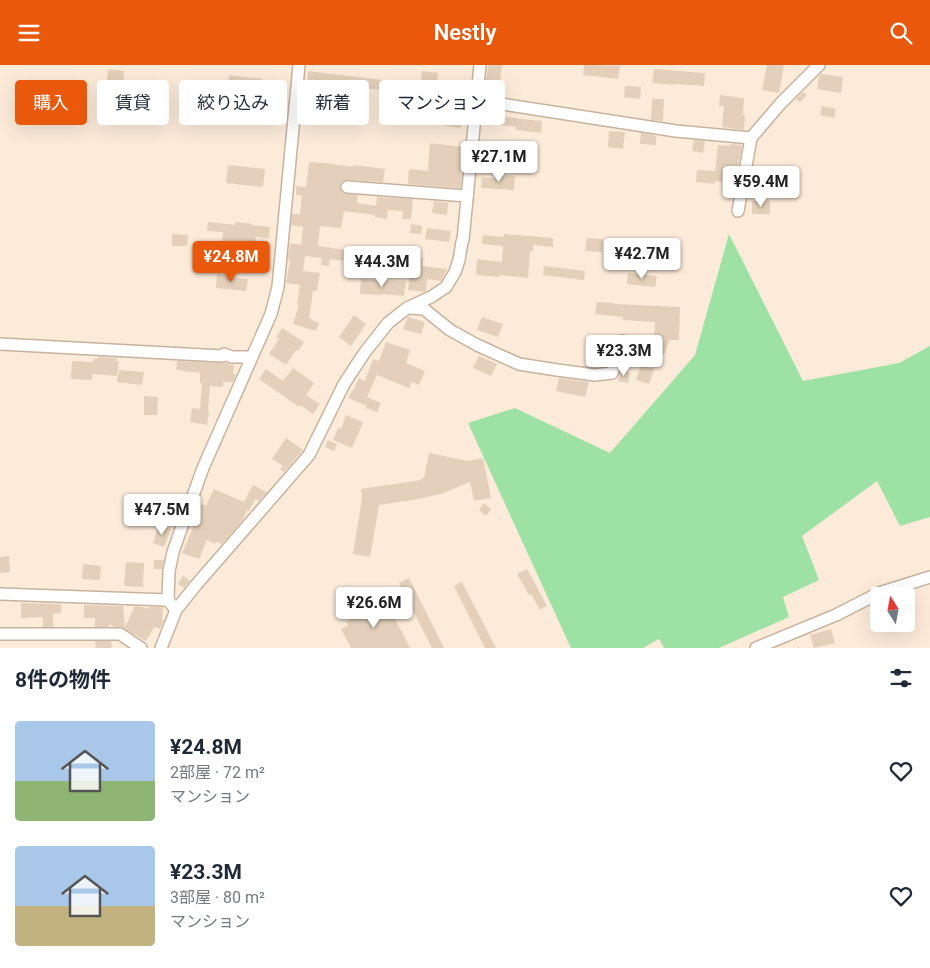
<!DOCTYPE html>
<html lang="ja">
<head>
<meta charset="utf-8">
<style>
  :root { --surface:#fff; --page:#f6f6f7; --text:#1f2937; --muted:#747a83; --accent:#ea580c }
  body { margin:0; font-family:Roboto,"Noto Sans JP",sans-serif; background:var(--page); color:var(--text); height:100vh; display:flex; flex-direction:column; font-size:19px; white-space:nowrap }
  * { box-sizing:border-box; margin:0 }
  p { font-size:16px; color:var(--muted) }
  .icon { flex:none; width:28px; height:28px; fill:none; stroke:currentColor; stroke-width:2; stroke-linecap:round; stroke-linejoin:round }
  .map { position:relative; height:583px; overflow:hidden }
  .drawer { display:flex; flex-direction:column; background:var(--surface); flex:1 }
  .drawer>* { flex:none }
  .hud { position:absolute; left:15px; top:15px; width:500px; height:45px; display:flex; gap:10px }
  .needle { width:32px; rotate:349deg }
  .controls { position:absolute; left:870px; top:522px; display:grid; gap:10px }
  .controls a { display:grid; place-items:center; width:45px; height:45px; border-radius:5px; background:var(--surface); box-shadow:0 5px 20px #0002; font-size:25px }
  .price { position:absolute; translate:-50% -42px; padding:0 11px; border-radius:5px; background:#fff; color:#222; font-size:16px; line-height:32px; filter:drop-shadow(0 1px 2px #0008) }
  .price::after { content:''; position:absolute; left:50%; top:30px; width:15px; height:11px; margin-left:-8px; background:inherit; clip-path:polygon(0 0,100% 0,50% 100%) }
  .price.on { background:var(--accent); color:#fff }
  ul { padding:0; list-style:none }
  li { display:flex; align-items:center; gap:15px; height:125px; padding:0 15px }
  li span { display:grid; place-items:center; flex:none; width:140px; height:100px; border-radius:5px; color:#555 }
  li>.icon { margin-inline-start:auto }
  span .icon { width:60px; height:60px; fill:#fffc; stroke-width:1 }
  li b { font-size:21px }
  h2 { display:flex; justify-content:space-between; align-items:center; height:60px; padding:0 15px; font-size:21px }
  .tag { padding:0 18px; border-radius:5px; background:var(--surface); box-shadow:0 5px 20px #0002; font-size:18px; line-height:45px }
  .tag.on { background:var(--accent); color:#fff }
  header { display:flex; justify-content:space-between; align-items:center; height:65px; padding:0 15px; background:var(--accent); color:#fff; font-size:22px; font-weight:600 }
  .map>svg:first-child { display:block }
  .green { fill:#9ee1a4 }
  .building { fill:#e4d0ba }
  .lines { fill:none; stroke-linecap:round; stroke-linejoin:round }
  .minor-casing { stroke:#c7b39d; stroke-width:14 }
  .minor { stroke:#fff; stroke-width:11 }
</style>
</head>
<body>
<header><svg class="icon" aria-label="menu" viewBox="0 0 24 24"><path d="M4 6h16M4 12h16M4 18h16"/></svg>Nestly<svg class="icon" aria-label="search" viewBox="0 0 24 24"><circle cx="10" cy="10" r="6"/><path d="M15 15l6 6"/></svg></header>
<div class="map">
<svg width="930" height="583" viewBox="0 0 930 583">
  <rect width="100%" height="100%" fill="#fcebd9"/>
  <path class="green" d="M729,169L803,316L899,298L930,281V452L900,461L877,416L802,471L819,515L783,532L789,552L719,583H664L659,574L643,583H571L468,358L515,343L610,388L695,290Z"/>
  <g class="building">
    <path d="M488,0H502L500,16L486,15Z"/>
    <path d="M584,0L620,1L618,14L583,10Z"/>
    <path d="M767,0H784L779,28L762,25Z"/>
    <path d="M108,4L124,6L123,20L107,18Z"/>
    <path d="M654,4L705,8L704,21L674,19V20L652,18Z"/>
    <path d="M308,6L400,17L399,27L334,20V24L307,22Z"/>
    <path d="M422,6L438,8L436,32L419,30Z"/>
    <path d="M821,9L843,12L841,28L817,24L819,11Z"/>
    <path d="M229,10L262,14L261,27L228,23Z"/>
    <path d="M625,21L641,22L640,34L624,32Z"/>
    <path d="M208,23L225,25L224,33L207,32Z"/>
    <path d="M803,27L807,30L800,37L796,34Z"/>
    <path d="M720,30L744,33L743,50H745L744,65L722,62L724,41H719Z"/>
    <path d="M652,34H664L663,56L651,55Z"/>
    <path d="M822,41L836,44L834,53L820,50Z"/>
    <path d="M393,42L404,43L402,59L392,58Z"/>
    <path d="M443,45L463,48L461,63L441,60Z"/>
    <path d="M483,48L505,50V52L542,56L541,68L516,65V62L482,58Z"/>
    <path d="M609,66L625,67L623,84L608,82Z"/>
    <path d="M641,68L656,71V80L640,79Z"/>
    <path d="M694,75L705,76L703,88L692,86Z"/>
    <path d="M430,78L463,82L460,110H462L461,123L408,119L409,104L428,106Z"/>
    <path d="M730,79L742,80L740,94H739L735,119L715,116V119L696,117L697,105L715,106L718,80L730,81Z"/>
    <path d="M309,97L325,98L353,102V100L385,104L383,117L348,115L341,117L340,122L342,128L346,129L358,130L357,138L376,141L377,132L413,134L411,154H402L403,146L388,145L387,154L375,152V150L344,146L341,163L320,161L318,181L352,186L351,197L330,194L329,201L321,200L322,193L305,191L303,206L320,208L317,226H313L309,253L312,254V255L319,258L316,266L293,259L299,240H297L300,220L286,218L290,195H288L290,178L301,180L303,162L291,160L292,149H300L302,130H296V121L306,122Z"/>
    <path d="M228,100L265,104L263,122L226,118Z"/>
    <path d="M500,110L515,111L514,125L481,123L482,113H499Z"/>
    <path d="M434,136L448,138L447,150L432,148Z"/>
    <rect x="752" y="136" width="18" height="13"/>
    <path d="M208,157L235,160V157L252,159V160L270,162L269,173L256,172L254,188L240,186V190L221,188L223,167L207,166Z"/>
    <path d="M411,159L422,161L421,169L410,168Z"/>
    <path d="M427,163L451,166L449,177L425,174Z"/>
    <path d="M172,169L188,170L187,181H172Z"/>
    <path d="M504,169L553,173V182L533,180V186H530L528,213L500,210L499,212L476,210L477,194L502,197L503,181L482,179L483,170L504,172Z"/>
    <path d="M587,173L603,174L602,187L585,186Z"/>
    <path d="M412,192L423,193L422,201L447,204L441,216L427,214L426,226L424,227L408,225Z"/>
    <path d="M544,201L585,206L584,215L543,210Z"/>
    <path d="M628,208L657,211L655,222L627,219Z"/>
    <path d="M217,209L225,210V212L248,214L246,226L216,223Z"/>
    <path d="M361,214L406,217L404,231L382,229V230L360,229Z"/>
    <path d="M597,237L614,238V239L680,242L679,275H670L664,290L652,286L654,282L655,257L623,255V252L595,249Z"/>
    <path d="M354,250L366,259L351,281L339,272Z"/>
    <path d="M408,252L425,257L421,269L403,264Z"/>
    <path d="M482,252L503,259L498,272L477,265Z"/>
    <path d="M282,263L304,277L298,286L296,285L286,300L269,289L279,274L276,273Z"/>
    <path d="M588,273L605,276L603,289L586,286Z"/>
    <path d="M386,277L410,285L406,298L425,306L419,320L412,317L409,323L377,310L367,332L381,338L377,347L366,343L367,341L348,333L352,326H353L359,313L365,316L373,294L379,296Z"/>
    <path d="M479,291L497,299L491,311L473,303Z"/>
    <path d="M98,292L117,293L116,296H119L117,311L92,309V315L71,314L72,296L93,297L94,293L97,294Z"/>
    <path d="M177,296L222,298H225L234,300L233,309H236L233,317H223V322L210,321L208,345L209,346L207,360L190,357L192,343L200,344L202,318H200V308L176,305Z"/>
    <path d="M641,300L654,304L649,319L636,315Z"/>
    <path d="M293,303L314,318L306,330L320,339L313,349L300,340L299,342L259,314L266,304L283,316Z"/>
    <path d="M119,305L144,307L142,320L117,317Z"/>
    <path d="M620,306L630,308L628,318L618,316Z"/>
    <path d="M559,313L589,317L585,332L556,326Z"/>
    <path d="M144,331L158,332L157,350H144Z"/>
    <path d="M346,350L363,357L352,383L333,375L338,363L341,364Z"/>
    <path d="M286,373L303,385L284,407L280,404L283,401L272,394Z"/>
    <path d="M328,375L337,379L334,386L325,382Z"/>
    <path d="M429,388L468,396L483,393L491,433L474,436L470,417L441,429L413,435L379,440L370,492L353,489L362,433L361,424L421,415V414L424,413Z"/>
    <path d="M253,420L267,427L259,436L255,434L249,446L247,445L242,456L222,479L216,477L215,479L207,475L199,494L182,488L198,452L195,451L200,438L206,441L214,424L244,437Z"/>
    <path d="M142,434L178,437L177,450L155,449V445L142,444Z"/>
    <path d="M484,438L491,444L486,451L479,445Z"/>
    <path d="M159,460L171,464L164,482L153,478Z"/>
    <path d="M9,491L10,507L0,508V492Z"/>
    <path d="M154,495H164L162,504H154Z"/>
    <path d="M126,497L144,498L143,522L124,521Z"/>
    <path d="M83,499L101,501L100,515L82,514Z"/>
    <path d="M527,504L547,541L540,545L531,529L529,530L517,509Z"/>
    <path d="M183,511L190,516L184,523L178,519Z"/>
    <path d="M409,513L444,583H432L399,518Z"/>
    <path d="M462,517L496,583H485L454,521Z"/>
    <path d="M21,538L61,539V548L53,549V562H43V552L21,553Z"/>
    <path d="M374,538L376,541L381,538L383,542L388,540L410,583H351L341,564L348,560L346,556L353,553L351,550Z"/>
    <path d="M84,540L123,541L125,562L135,541L143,542L149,544V542H163L162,555H164L160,564L154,562L146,576L121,562H115L109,559V562H95V553H84Z"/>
    <path d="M831,564L835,578L814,583L810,570Z"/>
    <path d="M95,576H111L112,583H96Z"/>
  </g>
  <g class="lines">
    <defs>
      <g id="minor">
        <path d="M476,35L676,66L751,73L781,38L819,0"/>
        <path d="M347,122L467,131"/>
        <path d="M738,146L751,73"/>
        <path d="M409,243L424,244L450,265L477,280L519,299L557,305L595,310L612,308L622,276"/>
        <path d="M0,279L222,291L224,289L232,292H251"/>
        <path d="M0,529L168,535"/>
        <path d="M176,545L168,535L169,506L173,487L180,467L203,403L271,249L278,222L299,0"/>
        <path d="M0,569H120L141,583"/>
        <path d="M161,583L176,545L196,520L309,390L344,319L365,287L388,258L407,243L431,232L446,222L455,207L459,195L462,177L463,175L480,0"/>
        <path d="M756,583L836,550L879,528L930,512"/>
      </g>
    </defs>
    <use href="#minor" class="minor-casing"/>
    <use href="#minor" class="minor"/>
  </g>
</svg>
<div class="controls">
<a><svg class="needle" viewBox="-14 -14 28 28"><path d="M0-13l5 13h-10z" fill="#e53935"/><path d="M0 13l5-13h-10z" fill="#747a83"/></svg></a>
</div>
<b class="price" style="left:499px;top:118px">¥27.1M</b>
<b class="price" style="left:761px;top:143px">¥59.4M</b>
<b class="price" style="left:642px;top:215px">¥42.7M</b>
<b class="price on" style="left:231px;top:218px">¥24.8M</b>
<b class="price" style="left:382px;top:223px">¥44.3M</b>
<b class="price" style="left:624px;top:312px">¥23.3M</b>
<b class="price" style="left:162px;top:471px">¥47.5M</b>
<b class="price" style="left:374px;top:564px">¥26.6M</b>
<div class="hud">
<a class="tag on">購入</a>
<a class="tag">賃貸</a>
<a class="tag">絞り込み</a>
<a class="tag">新着</a>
<a class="tag">マンション</a>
</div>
</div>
<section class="drawer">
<h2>8件の物件<svg class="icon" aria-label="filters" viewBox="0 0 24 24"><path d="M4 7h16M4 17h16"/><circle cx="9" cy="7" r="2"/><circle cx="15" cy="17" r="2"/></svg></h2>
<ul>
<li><span style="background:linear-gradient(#a9c7e8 60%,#8fb573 0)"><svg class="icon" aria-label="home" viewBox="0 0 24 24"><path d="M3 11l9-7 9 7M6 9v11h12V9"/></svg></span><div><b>¥24.8M</b><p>2部屋 · 72 m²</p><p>マンション</p></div><svg class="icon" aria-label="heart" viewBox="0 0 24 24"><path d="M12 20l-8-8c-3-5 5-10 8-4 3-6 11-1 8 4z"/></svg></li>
<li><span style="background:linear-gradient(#a9c7e8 60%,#c2b280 0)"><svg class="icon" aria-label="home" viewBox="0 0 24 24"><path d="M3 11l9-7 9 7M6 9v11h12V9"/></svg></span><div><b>¥23.3M</b><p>3部屋 · 80 m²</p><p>マンション</p></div><svg class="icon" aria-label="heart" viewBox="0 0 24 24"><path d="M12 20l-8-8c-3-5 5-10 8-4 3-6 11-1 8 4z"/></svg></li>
</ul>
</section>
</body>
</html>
